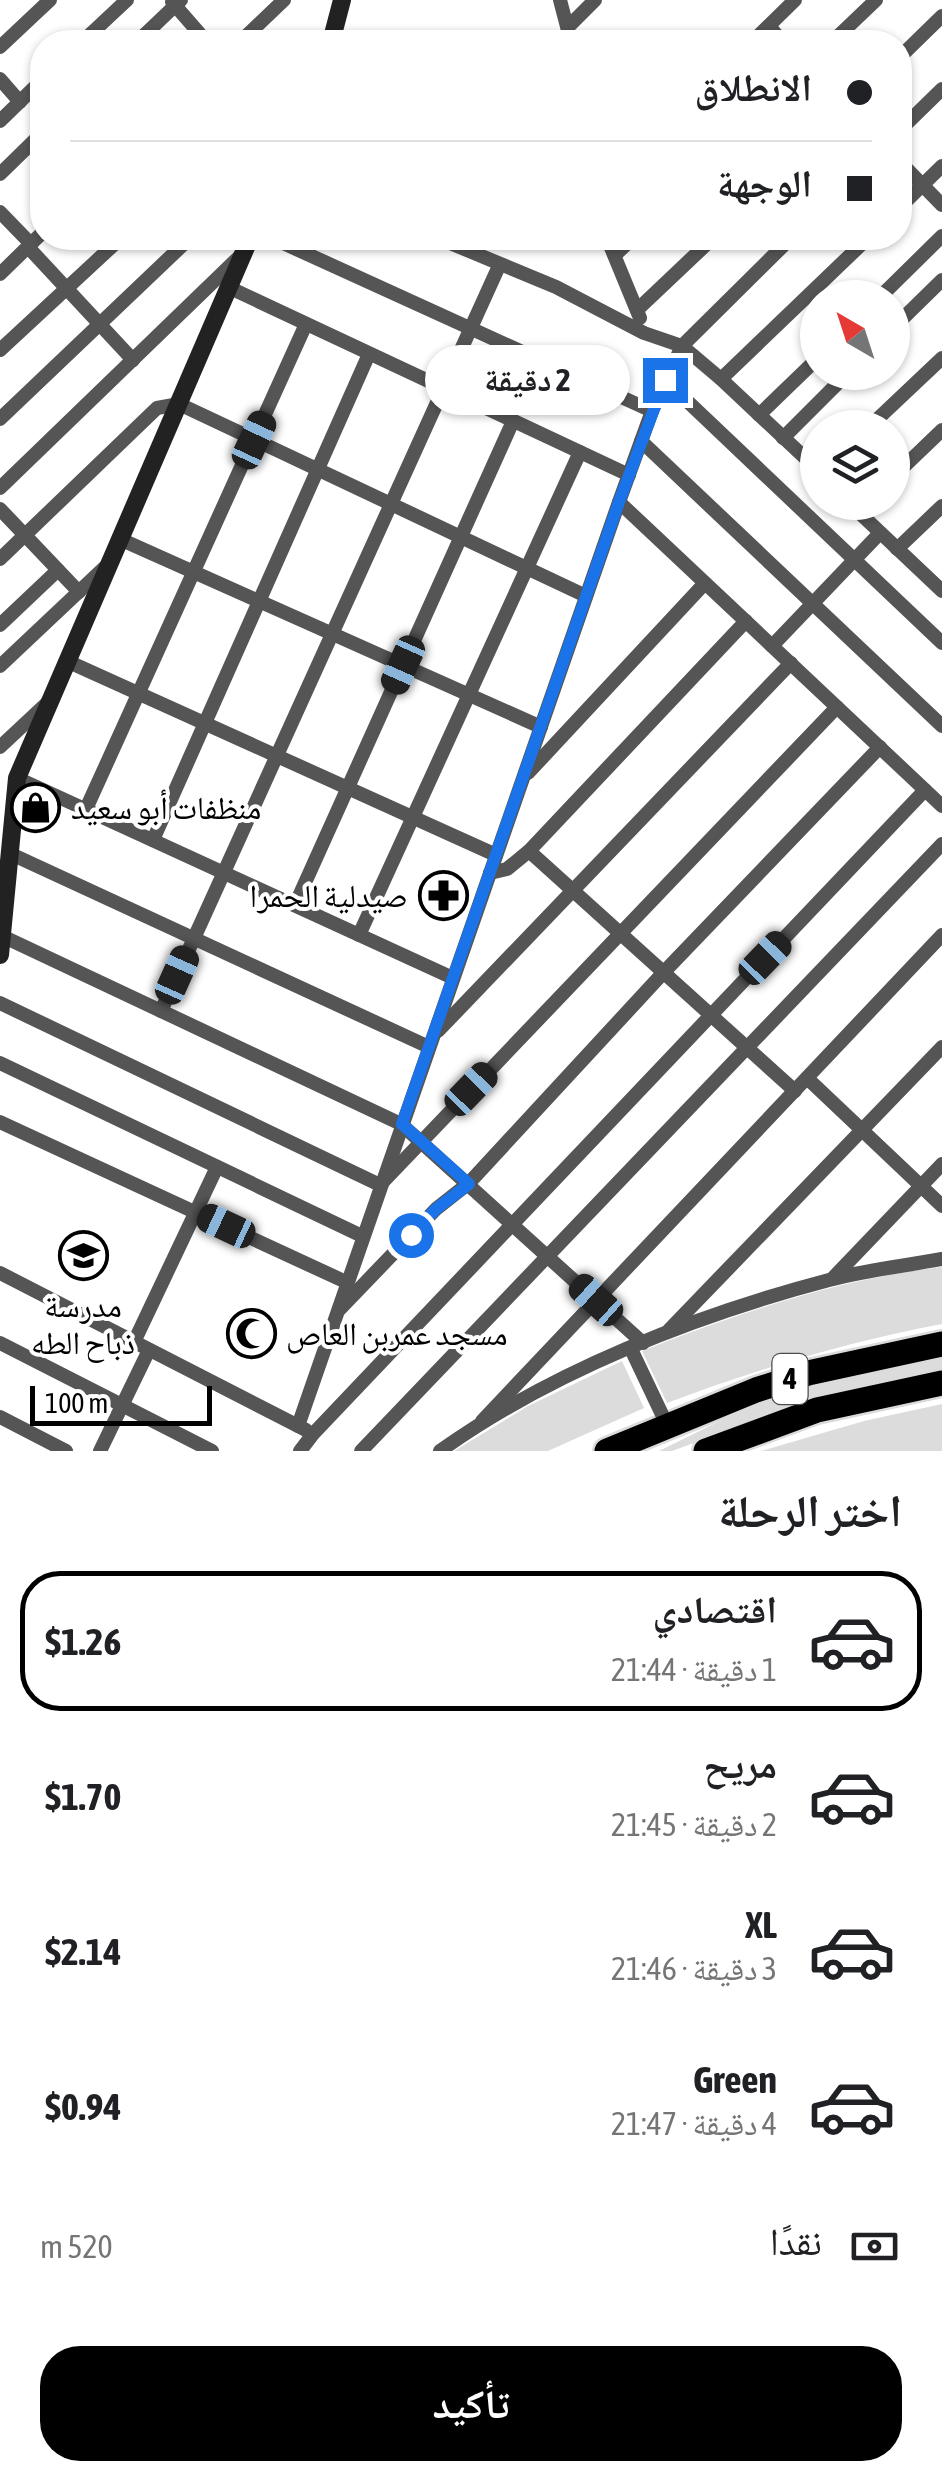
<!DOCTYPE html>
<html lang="ar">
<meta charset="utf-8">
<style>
:root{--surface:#fff;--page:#f6f6f6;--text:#202124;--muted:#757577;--line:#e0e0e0;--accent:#000}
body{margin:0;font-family:"Asap Condensed","Noto Naskh Arabic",sans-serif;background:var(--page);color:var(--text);direction:rtl;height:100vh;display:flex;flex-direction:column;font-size:38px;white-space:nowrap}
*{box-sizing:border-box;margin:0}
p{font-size:32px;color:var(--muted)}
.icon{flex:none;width:55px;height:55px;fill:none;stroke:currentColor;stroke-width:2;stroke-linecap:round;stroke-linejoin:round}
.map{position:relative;height:1451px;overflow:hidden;direction:ltr}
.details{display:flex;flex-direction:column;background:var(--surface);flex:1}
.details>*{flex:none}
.banner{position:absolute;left:30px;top:30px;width:882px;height:220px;border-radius:40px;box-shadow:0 2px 8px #0004;direction:rtl;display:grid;align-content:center;height:220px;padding:0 40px;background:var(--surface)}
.needle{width:65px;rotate:321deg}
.fabs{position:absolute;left:800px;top:280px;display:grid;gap:20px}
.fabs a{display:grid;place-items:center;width:110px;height:110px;border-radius:50%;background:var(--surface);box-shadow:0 2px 8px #0004;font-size:50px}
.scale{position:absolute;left:30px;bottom:25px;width:182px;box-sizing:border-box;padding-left:10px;border:5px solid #000;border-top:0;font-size:28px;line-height:35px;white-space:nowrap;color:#000;-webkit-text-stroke:8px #fff;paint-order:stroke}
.end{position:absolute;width:45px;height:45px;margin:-22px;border:12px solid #1a73e8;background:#fff;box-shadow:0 0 0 5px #fff}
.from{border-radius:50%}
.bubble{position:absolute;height:70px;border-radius:35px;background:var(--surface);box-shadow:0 2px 8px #0004;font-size:32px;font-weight:700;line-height:70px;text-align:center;direction:rtl}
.car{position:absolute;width:30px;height:60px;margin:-30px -15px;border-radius:12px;box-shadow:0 0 8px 2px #0007;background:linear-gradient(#222 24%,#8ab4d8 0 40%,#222 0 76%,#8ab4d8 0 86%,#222 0)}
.banner b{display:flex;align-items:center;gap:35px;height:95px;font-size:38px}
.banner b+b{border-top:2px solid var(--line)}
.banner i{width:25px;height:25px;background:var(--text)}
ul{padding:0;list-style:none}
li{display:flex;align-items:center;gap:30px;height:140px;margin:0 20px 15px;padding:0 20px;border:5px solid transparent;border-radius:40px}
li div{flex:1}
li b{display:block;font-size:38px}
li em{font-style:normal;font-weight:700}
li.on{border-color:var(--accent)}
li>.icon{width:90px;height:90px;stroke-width:1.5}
h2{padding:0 40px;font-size:45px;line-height:120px}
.pay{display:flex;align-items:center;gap:25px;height:110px;padding:0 40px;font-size:38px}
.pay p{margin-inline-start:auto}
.action{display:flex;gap:20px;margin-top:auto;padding:20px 40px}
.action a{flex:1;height:115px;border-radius:40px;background:var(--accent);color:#fff;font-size:40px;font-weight:700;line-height:115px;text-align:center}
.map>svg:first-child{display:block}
</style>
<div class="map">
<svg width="942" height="1451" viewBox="0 0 942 1451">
<rect width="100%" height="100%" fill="#fff"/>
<!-- green -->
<g fill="#dcdcdc">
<path d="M942 1267V1324C847 1342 758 1369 667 1403L642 1351C738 1313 839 1279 942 1267Z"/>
<path d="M942 1354V1371L814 1399 672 1451H659L760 1401 811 1384Z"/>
<path d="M622 1361 644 1408 548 1451H454L528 1406Z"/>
<path d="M942 1404V1451H761L864 1421Z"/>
</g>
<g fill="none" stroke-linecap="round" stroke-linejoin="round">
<defs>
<g id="highway">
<path d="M607 1451 756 1390 808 1373 942 1344"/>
<path d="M706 1451 817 1410 942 1383"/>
</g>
</defs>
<!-- highway casing -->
<use href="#highway" stroke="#dbdbdb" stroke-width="30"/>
<!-- street -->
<g stroke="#555" stroke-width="14">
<path d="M560 0 571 42"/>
<path d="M172 2 207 42"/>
<path d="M569 26 595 0"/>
<path d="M769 26 783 42"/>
<path d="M82 42 127 0"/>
<path d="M137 42 181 0"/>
<path d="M240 42 284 0"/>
<path d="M752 42 795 0"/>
<path d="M832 42 876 0"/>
<path d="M0 47 50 0"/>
<path d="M900 57 942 16"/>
<path d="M0 79 20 102"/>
<path d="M0 121 42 80"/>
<path d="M900 130 942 89"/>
<path d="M900 162 942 205"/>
<path d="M0 174 42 133"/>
<path d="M900 207 942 166"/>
<path d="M0 212 31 244"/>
<path d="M272 238 652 411"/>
<path d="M438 238 556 287 644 333 682 346 721 379 818 470"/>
<path d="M607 238 640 318"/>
<path d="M28 247 133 360"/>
<path d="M615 255 633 238"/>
<path d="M0 274 42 233"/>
<path d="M228 287 629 475"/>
<path d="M879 298 942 236"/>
<path d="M637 310 713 238"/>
<path d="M892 329 942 280"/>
<path d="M0 350 121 238"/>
<path d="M721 379 868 238"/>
<path d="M665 380 942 643"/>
<path d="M759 415 818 358"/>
<path d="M0 419 190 238"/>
<path d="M868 428 942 358"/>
<path d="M783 438 849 372"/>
<path d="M641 441 942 726"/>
<path d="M892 478 942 430"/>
<path d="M0 488 240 256"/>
<path d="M619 502 942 806"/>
<path d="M848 502 942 591"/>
<path d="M0 509 79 592"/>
<path d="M122 540 541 727"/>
<path d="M897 549 942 506"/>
<path d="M0 559 157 408 179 404 586 596"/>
<path d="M0 625 58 570"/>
<path d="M772 646 880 533"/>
<path d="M69 662 496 855"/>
<path d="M0 666 105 567"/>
<path d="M0 747 47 703"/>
<path d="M528 773 705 583"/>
<path d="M17 778 453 978"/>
<path d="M86 809 306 324"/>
<path d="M153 840 369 354"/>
<path d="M529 851 795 1091"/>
<path d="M11 854 429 1047"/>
<path d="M490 873 507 869 529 851 746 621"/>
<path d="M295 905 513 421"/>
<path d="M359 935 580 452"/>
<path d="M2 936 401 1124 643 1343"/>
<path d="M0 1003 380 1185 837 707"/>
<path d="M161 1011 499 266"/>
<path d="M438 1031 791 663"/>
<path d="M0 1063 362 1236"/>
<path d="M807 1078 942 1206"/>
<path d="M0 1122 346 1282"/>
<path d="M0 1273 306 1430"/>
<path d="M832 1279 942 1164"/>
<path d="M340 1309 436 1209 469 1183 664 972 880 747"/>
<path d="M668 1331 942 1047"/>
<path d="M134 1342 217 1167"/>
<path d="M0 1343 212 1451"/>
<path d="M631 1349 668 1427"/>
<path d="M0 1417 66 1451"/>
<path d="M482 1421 942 935"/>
<path d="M298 1426 619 502 652 411 682 346 791 238"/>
<path d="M100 1451 149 1350"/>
<path d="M300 1451 313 1434 925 790"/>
<path d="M361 1451 942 844"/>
<path d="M440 1451C552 1371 696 1315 829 1280 866 1270 905 1266 942 1259"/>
</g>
<!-- secondary -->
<g stroke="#222" stroke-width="18">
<path d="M331 42 342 0"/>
<path d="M0 955 17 778 250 238"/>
</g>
<!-- highway -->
<use href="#highway" stroke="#000" stroke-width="25"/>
</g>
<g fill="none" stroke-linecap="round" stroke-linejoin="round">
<!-- route -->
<path stroke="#1a73e8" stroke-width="12" d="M411 1235 436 1209 469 1184 402 1124 619 502 665 380"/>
</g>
<!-- icons -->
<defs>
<symbol id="shop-ring" viewBox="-11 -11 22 22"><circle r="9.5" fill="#fff" stroke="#000" stroke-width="1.5"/><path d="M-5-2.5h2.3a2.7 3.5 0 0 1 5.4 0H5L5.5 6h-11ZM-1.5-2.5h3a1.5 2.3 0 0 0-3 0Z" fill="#000"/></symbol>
<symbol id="pharmacy-ring" viewBox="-11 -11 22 22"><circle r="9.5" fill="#fff" stroke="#000" stroke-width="1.5"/><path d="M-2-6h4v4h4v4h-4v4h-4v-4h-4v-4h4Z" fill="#000"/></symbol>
<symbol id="school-ring" viewBox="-11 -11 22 22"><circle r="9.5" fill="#fff" stroke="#000" stroke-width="1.5"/><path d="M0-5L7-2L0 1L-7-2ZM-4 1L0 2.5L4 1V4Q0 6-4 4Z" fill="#000"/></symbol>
<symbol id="mosque-ring" viewBox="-11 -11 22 22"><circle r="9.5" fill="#fff" stroke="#000" stroke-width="1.5"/><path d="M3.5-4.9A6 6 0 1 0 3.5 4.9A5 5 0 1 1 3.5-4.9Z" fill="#000"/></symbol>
</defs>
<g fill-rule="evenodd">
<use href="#shop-ring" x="8" y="780" width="55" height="55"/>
<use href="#pharmacy-ring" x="416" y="868" width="55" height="55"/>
<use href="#school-ring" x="56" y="1228" width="55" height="55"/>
<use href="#mosque-ring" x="224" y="1306" width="55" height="55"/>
</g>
<g text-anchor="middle" stroke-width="8" stroke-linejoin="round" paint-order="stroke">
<!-- shield labels -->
<rect fill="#fff" stroke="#4c4c4c" stroke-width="2.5" x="772.5" y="1354" width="35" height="50" rx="8"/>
<g font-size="30" font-weight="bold" fill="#000">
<text x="790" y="1389">4</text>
</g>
<!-- poi labels -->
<g font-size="32" fill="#000" stroke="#fff" text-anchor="start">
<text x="71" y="819">منظفات أبو سعيد</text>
<text x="408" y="907" text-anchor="end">صيدلية الحمرا</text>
<text x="83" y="1317" text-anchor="middle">مدرسة<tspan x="83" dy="37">ذباح الطه</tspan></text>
<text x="286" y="1345">مسجد عمربن العاص</text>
</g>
</g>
</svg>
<div class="fabs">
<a><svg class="needle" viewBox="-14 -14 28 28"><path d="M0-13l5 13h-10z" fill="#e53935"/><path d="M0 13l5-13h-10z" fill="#757577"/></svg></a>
<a><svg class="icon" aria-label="layers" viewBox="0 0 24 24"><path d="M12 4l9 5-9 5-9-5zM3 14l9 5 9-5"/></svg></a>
</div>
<div class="scale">100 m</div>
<i class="end from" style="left:411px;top:1235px"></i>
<i class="end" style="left:665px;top:380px"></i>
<div class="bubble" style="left:425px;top:345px;width:205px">2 دقيقة</div>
<i class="car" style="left:254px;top:440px;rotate:25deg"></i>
<i class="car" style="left:403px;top:665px;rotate:204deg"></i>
<i class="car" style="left:765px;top:958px;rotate:44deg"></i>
<i class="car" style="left:177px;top:975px;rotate:24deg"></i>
<i class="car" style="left:471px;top:1089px;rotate:44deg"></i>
<i class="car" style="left:226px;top:1226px;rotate:295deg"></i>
<i class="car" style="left:596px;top:1300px;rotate:312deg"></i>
<div class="banner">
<b><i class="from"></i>الانطلاق</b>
<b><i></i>الوجهة</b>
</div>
</div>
<section class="details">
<h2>اختر الرحلة</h2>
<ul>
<li class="on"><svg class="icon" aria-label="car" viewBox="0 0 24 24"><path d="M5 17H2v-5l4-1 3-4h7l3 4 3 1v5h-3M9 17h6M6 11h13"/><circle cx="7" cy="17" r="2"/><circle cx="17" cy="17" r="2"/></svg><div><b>اقتصادي</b><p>1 دقيقة · 21:44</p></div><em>$1.26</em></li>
<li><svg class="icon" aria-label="car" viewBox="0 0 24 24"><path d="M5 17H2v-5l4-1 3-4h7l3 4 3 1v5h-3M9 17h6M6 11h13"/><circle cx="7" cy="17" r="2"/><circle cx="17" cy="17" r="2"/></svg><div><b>مريح</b><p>2 دقيقة · 21:45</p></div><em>$1.70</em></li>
<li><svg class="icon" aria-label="car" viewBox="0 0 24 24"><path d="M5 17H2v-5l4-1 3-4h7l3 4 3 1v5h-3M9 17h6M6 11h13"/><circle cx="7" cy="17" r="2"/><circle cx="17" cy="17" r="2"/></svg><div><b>XL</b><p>3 دقيقة · 21:46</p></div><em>$2.14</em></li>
<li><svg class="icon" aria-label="car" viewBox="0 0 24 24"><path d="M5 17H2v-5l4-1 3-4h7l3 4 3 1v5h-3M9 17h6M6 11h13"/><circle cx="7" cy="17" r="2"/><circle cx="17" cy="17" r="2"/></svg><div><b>Green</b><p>4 دقيقة · 21:47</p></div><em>$0.94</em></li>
</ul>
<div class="pay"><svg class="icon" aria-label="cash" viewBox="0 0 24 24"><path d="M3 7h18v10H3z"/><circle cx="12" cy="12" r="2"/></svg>نقدًا<p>520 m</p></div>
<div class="action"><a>تأكيد</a></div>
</section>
